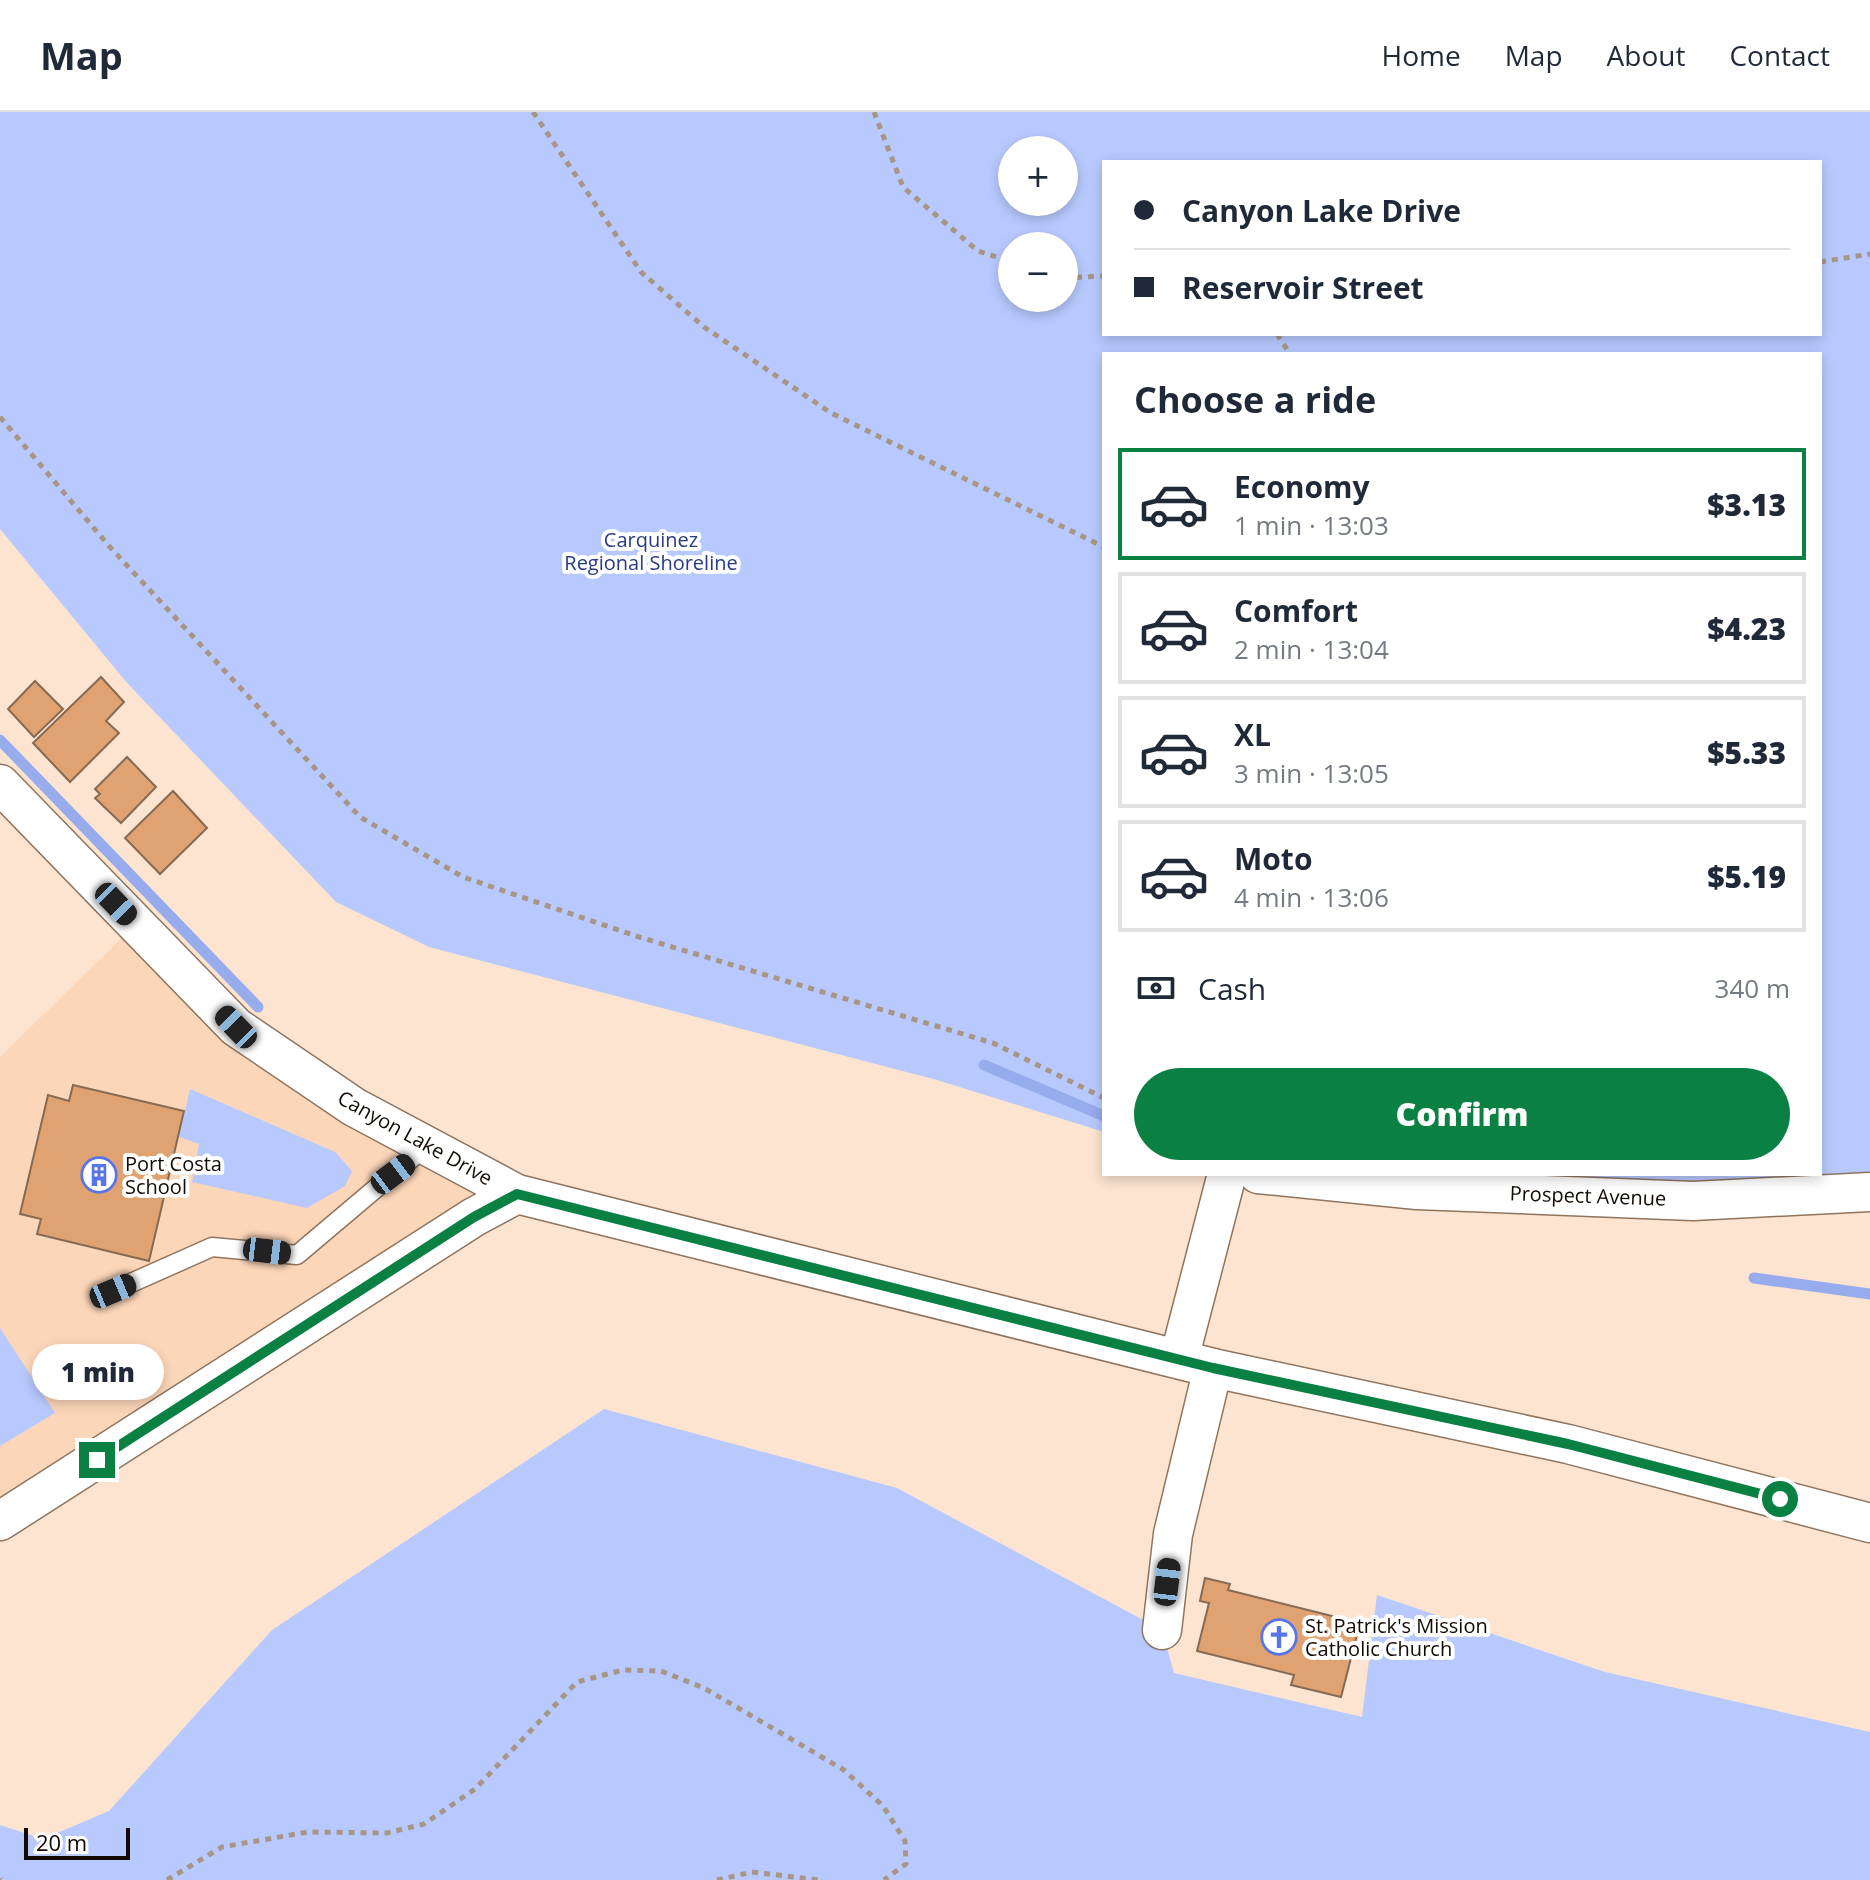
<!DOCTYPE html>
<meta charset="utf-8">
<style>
:root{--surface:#fff;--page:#f2f2f3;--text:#1f2937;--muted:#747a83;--line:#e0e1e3;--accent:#0b8043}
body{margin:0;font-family:"Open Sans",sans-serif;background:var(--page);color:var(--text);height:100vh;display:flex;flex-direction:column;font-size:30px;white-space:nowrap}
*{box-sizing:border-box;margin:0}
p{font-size:26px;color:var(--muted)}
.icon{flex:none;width:44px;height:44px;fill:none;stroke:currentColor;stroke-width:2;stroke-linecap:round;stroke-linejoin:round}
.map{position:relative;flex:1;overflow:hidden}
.details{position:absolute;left:1102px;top:240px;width:720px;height:824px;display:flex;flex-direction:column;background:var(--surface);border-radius:0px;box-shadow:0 4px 12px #0003}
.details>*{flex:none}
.hud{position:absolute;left:1102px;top:48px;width:720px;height:176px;border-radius:0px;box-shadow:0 4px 12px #0003;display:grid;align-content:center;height:176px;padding:0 32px;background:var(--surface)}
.controls{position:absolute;left:998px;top:24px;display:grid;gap:16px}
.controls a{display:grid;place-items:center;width:80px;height:80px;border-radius:50%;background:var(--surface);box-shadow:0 4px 12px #0003;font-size:40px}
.scale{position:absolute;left:24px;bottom:20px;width:106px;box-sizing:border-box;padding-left:8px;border:4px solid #140a04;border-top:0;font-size:22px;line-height:28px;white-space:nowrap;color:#140a04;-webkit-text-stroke:6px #fff;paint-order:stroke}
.end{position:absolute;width:36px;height:36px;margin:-18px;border:10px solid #0b8043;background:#fff;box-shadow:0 0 0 4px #fff}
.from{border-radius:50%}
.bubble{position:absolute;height:56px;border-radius:28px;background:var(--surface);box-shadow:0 4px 12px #0003;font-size:26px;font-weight:800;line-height:56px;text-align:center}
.car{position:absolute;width:24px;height:48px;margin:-24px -12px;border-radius:10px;box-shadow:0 0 6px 2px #0007;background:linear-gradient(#222 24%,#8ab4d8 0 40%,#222 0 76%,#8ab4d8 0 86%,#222 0)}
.hud b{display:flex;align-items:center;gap:28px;height:76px;font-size:30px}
.hud b+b{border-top:2px solid var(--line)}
.hud i{width:20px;height:20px;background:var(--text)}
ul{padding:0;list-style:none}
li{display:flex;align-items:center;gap:24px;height:112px;margin:0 16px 12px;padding:0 16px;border:4px solid var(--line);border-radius:0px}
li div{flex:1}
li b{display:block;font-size:30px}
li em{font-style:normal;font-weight:800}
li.on{border-color:var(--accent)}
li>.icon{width:72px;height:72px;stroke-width:1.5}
h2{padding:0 32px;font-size:36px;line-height:96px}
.pay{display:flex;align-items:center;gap:20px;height:88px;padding:0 32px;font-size:30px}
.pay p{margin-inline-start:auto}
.primary-button{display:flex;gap:16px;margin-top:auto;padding:16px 32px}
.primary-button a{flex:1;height:92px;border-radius:48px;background:var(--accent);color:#fff;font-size:32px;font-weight:800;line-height:92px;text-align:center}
header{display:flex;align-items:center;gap:48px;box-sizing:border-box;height:112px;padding:0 40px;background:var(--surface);border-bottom:2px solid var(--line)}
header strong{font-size:38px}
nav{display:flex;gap:44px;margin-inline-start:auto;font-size:28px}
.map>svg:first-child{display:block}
</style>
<header>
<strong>Map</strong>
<nav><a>Home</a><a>Map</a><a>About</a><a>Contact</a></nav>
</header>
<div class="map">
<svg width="1870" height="1768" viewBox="0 0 1870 1768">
<rect width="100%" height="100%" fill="#fde4d0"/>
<!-- built -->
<path fill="#fcd6b9" d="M136 812 236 915 517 1082 0 1409V945Z"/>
<!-- green -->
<g fill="#b7c9fe" fill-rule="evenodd">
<path d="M0 0H1870V1080L1258 1062H1820V242H1104V1020L937 968 429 835 336 790 128 572 0 417ZM1012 38H1064V90H1012ZM1104 50H1820V222H1104ZM1012 134H1064V186H1012Z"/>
<path d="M190 977 335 1040 352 1059 345 1074 307 1096 192 1070 199 1032 179 1025Z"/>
<path d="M0 1216 55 1301 0 1334Z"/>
<path d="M604 1297 897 1376 1162 1518 1174 1561 1362 1605 1377 1483 1605 1560 1870 1620V1768H0V1713L43 1727 109 1699 272 1518Z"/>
</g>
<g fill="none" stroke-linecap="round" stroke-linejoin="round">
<!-- stream -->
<g stroke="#97aced" stroke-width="11">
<path d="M0 628 258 895"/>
<path d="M984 953 1104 1004"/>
<path d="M1754 1166 1870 1182"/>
</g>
</g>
<!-- building -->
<g fill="#dfa270" stroke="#856a55" stroke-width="2">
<path d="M101 565 124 590 106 609 119 621 70 670 33 631Z"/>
<path d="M35 569 63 597 34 625 8 597Z"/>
<path d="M127 645 156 675 121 711 95 686 100 682 95 677Z"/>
<path d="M173 679 207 716 160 762 125 726Z"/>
<path d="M73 973 184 999 149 1149 37 1122 41 1107 20 1102 48 983 69 989Z"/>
<path d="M1205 1466 1230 1472 1228 1478 1360 1511 1341 1585 1291 1573 1294 1563 1197 1539 1209 1491 1200 1489Z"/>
</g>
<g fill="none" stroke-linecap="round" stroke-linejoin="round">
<defs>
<path id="lane" d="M113 1179 212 1135 297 1143 426 1034"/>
<g id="street">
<path d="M0 672 236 915 354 995 517 1082 1213 1256 1568 1332 1870 1411"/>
<path d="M1258 1062 1417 1078 1693 1089 1870 1080"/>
<path d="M1179 1247 1227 1062"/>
<path d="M0 1409 474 1105 517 1082"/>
<path d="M1162 1518 1173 1422 1213 1256"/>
</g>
</defs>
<!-- lane casing -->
<use href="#lane" stroke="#8f745e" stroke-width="21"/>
<!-- street casing -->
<use href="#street" stroke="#8f745e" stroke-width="41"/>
<!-- path -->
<g stroke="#a99586" stroke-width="5" stroke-dasharray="6 6" stroke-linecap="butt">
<path d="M533 0 641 160 704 215 831 301 1104 435"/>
<path d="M874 0 903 75 978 139 1012 150"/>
<path d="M1820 150 1870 142"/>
<path d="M1064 166 1104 164"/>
<path d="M1277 222 1290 242"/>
<path d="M0 305 109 434 360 705 463 765 639 825 993 931 1104 986"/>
<path d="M0 1767 1 1768"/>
<path d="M167 1768 222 1735 308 1720 387 1721 424 1712 475 1677 577 1570 623 1558 661 1559 704 1576 844 1658 883 1694 905 1729 906 1752 884 1768"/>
<path d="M717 1768 752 1760 819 1768"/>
</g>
<!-- lane -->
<use href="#lane" stroke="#fff" stroke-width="18"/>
<!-- street -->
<use href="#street" stroke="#fff" stroke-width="38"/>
</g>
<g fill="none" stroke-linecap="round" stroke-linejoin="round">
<!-- route -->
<path stroke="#0b8043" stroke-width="10" d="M97 1348 474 1105 517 1082 1213 1256 1568 1332 1780 1387"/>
</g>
<!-- icons -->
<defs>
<symbol id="building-ring" viewBox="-11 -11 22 22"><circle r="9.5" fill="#fff" stroke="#5874e9" stroke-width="1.5"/><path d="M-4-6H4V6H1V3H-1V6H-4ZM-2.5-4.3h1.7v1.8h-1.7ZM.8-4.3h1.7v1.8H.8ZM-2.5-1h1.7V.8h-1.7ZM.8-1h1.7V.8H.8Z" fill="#5874e9"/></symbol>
<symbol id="church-ring" viewBox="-11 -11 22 22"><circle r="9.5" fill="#fff" stroke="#5874e9" stroke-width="1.5"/><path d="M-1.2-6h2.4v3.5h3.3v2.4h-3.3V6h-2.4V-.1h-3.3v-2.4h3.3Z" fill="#5874e9"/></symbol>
</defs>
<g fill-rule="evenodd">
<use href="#building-ring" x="79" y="1043" width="40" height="40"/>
<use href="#church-ring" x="1259" y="1505" width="40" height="40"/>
</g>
<g text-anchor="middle" stroke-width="8" stroke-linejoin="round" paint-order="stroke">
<!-- park labels -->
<g font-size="20" fill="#2a3b86" stroke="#fff">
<text x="651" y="435">Carquinez<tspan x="651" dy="23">Regional Shoreline</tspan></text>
</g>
<!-- street labels -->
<g font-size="20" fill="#140a04" stroke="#fff">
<text transform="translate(415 1026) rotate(29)" y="7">Canyon Lake Drive</text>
<text transform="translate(1588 1084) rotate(2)" y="7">Prospect Avenue</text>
</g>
<!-- poi labels -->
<g font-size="20" fill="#140a04" stroke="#fff" text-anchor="start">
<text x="125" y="1059">Port Costa<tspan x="125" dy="23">School</tspan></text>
<text x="1305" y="1521">St. Patrick's Mission<tspan x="1305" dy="23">Catholic Church</tspan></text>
</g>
</g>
</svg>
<div class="controls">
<a>+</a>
<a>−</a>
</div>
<div class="scale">20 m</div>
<i class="end from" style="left:1780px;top:1387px"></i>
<i class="end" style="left:97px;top:1348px"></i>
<div class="bubble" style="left:32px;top:1232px;width:132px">1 min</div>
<i class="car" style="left:116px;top:792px;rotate:136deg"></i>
<i class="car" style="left:236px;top:915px;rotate:316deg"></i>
<i class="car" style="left:393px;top:1062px;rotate:53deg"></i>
<i class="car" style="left:267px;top:1139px;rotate:97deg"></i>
<i class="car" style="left:113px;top:1179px;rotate:67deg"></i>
<i class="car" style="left:1167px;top:1470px;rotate:7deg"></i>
<div class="hud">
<b><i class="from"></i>Canyon Lake Drive</b>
<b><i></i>Reservoir Street</b>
</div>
<section class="details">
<h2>Choose a ride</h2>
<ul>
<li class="on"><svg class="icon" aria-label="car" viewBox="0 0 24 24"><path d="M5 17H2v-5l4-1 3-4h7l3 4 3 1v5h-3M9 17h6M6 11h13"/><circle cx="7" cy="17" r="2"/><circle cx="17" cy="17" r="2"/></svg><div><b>Economy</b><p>1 min · 13:03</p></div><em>$3.13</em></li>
<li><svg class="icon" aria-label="car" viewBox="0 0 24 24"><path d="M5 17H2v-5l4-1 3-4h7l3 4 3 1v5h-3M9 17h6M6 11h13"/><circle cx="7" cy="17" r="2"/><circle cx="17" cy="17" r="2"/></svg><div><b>Comfort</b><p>2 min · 13:04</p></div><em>$4.23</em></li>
<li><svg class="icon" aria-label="car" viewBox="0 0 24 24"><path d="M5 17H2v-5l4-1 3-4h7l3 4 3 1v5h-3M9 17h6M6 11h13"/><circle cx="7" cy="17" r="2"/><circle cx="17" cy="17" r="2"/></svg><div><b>XL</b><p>3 min · 13:05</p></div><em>$5.33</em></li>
<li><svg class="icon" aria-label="car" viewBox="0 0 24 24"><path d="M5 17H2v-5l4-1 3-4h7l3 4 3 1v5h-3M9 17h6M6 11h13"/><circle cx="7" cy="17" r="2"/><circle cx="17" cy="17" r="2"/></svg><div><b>Moto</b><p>4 min · 13:06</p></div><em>$5.19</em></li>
</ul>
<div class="pay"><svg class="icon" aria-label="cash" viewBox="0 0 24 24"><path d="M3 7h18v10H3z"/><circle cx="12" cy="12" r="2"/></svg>Cash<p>340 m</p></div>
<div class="primary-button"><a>Confirm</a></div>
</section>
</div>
